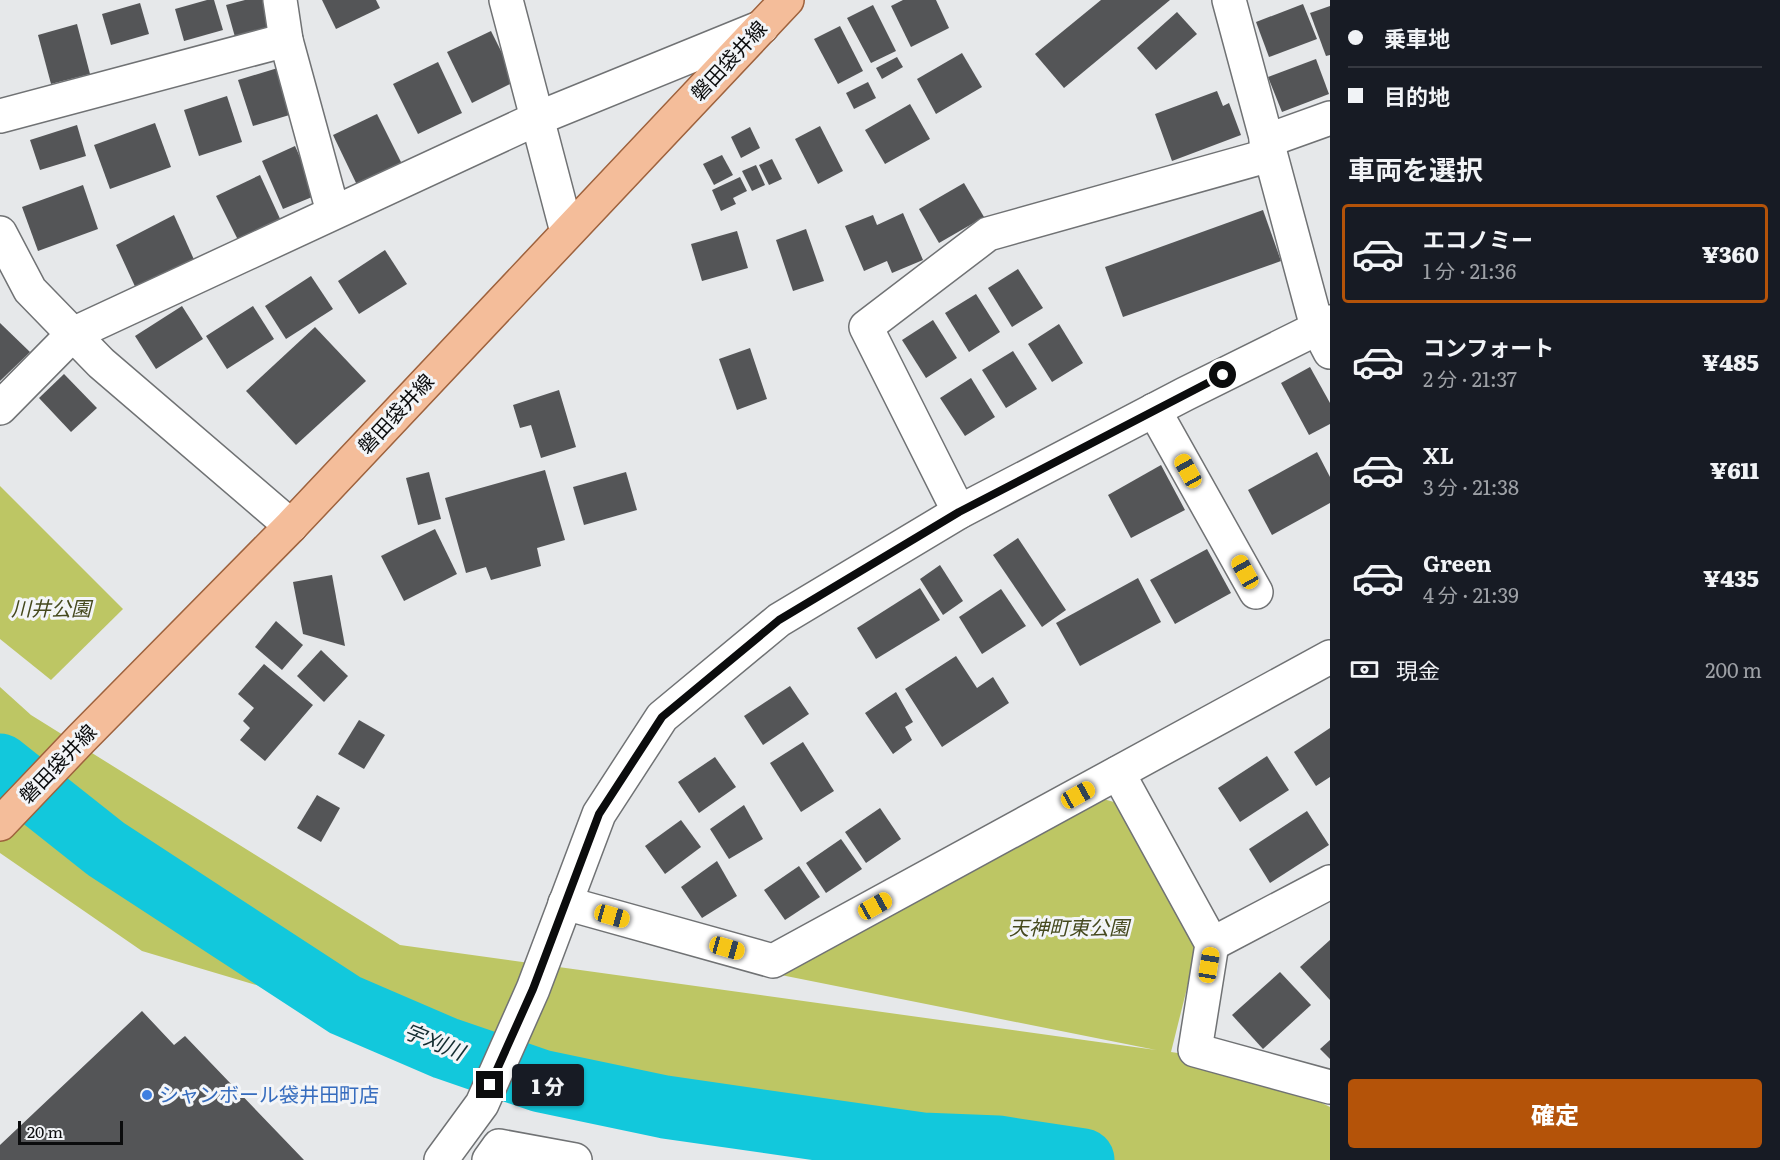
<!DOCTYPE html>
<html lang="ja">
<meta charset="utf-8">
<style>
:root{--surface:#171b24;--page:#20242c;--text:#f1f3f6;--muted:#9ea1a6;--line:#363941;--accent:#b45309}
body{margin:0;font-family:Literata,"Noto Sans JP",serif;background:var(--page);color:var(--text);height:100vh;display:flex;flex-direction:column;font-size:22px;white-space:nowrap}
*{box-sizing:border-box;margin:0}
p{font-size:20px;color:var(--muted)}
.icon{flex:none;width:33px;height:33px;fill:none;stroke:currentColor;stroke-width:2;stroke-linecap:round;stroke-linejoin:round}
.map{position:relative;flex:1;overflow:hidden}
.panel{display:flex;flex-direction:column;background:var(--surface);width:450px}
.panel>*{flex:none}
.hud{display:grid;align-content:center;height:132px;padding:0 18px;background:var(--surface)}
.scale{position:absolute;left:18px;bottom:15px;width:105px;box-sizing:border-box;padding-left:6px;border:3px solid #0b0c0d;border-top:0;font-size:16px;line-height:21px;white-space:nowrap;color:#0b0c0d;-webkit-text-stroke:4px #f3f5f8;paint-order:stroke}
.end{position:absolute;width:27px;height:27px;margin:-14px;border:8px solid #0b0c0d;background:#fff;box-shadow:0 0 0 3px #fff}
.from{border-radius:50%}
.bubble{position:absolute;height:42px;border-radius:6px;background:var(--surface);box-shadow:0 2px 4px #0004;font-size:20px;font-weight:800;line-height:42px;text-align:center}
.car{position:absolute;width:18px;height:36px;margin:-18px -9px;border-radius:8px;box-shadow:0 0 4px 2px #0007;background:linear-gradient(#f5c518 24%,#345 0 40%,#f5c518 0 76%,#345 0 86%,#f5c518 0)}
.hud b{display:flex;align-items:center;gap:21px;height:57px;font-size:22px}
.hud b+b{border-top:2px solid var(--line)}
.hud i{width:15px;height:15px;background:var(--text)}
ul{padding:0;list-style:none}
li{display:flex;align-items:center;gap:18px;height:99px;margin:0 12px 9px;padding:0 6px;border:3px solid transparent;border-radius:6px}
li div{flex:1}
li b{display:block;font-size:22px}
li em{font-style:normal;font-weight:800}
li.active{border-color:var(--accent)}
li>.icon{width:54px;height:54px;stroke-width:1.5}
h2{padding:0 18px;font-size:27px;line-height:72px}
.pay{display:flex;align-items:center;gap:15px;height:66px;padding:0 18px;font-size:22px}
.pay p{margin-inline-start:auto}
.action{display:flex;gap:12px;margin-top:auto;padding:12px 18px}
.action a{flex:1;height:69px;border-radius:6px;background:var(--accent);color:#fff;font-size:24px;font-weight:800;line-height:69px;text-align:center}
main{display:flex;flex:1;min-height:0}
.map>svg:first-child{display:block}
</style>
<main>
<div class="map">
<svg width="1330" height="1160" viewBox="0 0 1330 1160">
<rect width="100%" height="100%" fill="#e6e8ea"/>
<!-- green -->
<g fill="#bdc664">
<path d="M0 486 123 609 51 680 0 639Z"/>
<path d="M0 687 31 715 400 945 1156 1050 776 974 1096 797 1114 802 1197 948 1171 1052 1239 1062 1330 1107V1160H844L142 951 0 853Z"/>
</g>
<g fill="none" stroke-linecap="round" stroke-linejoin="round">
<!-- river -->
<path stroke="#12c8dc" stroke-width="63" d="M0 765 106 849 345 1005 445 1048 541 1081 665 1107 922 1144 998 1147 1083 1160"/>
</g>
<!-- building -->
<g fill="#545557">
<path d="M207 0H214L223 30 184 41 175 9Z"/>
<path d="M245 0H266L273 26 235 37 226 5Z"/>
<path d="M322 0H376L380 8 336 29Z"/>
<path d="M903 0H936L949 28 911 47 891 6Z"/>
<path d="M1101 0H1170L1064 88 1035 54Z"/>
<path d="M140 3 149 34 111 45 102 14Z"/>
<path d="M1303 4 1317 39 1269 57 1256 22Z"/>
<path d="M873 5 896 51 871 63 847 18Z"/>
<path d="M1330 6V55L1326 56 1310 13Z"/>
<path d="M1177 12 1197 34 1156 70 1137 48Z"/>
<path d="M77 24 90 74 51 84 38 35Z"/>
<path d="M840 26 863 71 838 84 814 39Z"/>
<path d="M491 31 516 81 472 103 447 52Z"/>
<path d="M962 53 982 87 936 114 917 79Z"/>
<path d="M897 57 903 67 882 79 876 68Z"/>
<path d="M1316 59 1329 94 1282 112 1268 77Z"/>
<path d="M438 62 462 113 418 134 393 84Z"/>
<path d="M281 67 296 113 253 126 238 80Z"/>
<path d="M868 82 876 98 854 109 846 93Z"/>
<path d="M1217 91 1223 106 1229 103 1241 135 1172 161 1155 114Z"/>
<path d="M227 96 242 142 199 156 184 110Z"/>
<path d="M910 104 930 139 885 164 865 130Z"/>
<path d="M377 114 402 164 357 185 333 135Z"/>
<path d="M155 123 171 167 110 189 94 145Z"/>
<path d="M77 125 86 156 40 170 30 140Z"/>
<path d="M820 126 843 171 818 184 795 139Z"/>
<path d="M750 127 760 148 741 158 731 137Z"/>
<path d="M295 146 317 195 283 209 262 161Z"/>
<path d="M722 155 733 175 714 185 703 164Z"/>
<path d="M772 159 782 179 769 185 759 165Z"/>
<path d="M756 165 765 185 752 191 742 171Z"/>
<path d="M260 175 282 223 239 242 216 196Z"/>
<path d="M740 177 747 191 733 198 736 204 721 211 712 190Z"/>
<path d="M964 183 984 217 939 243 919 209Z"/>
<path d="M83 185 98 229 38 251 22 207Z"/>
<path d="M1263 210 1281 261 1123 317 1105 267Z"/>
<path d="M903 213 923 260 892 273 887 261 864 271 845 226 873 215 877 225Z"/>
<path d="M174 215 196 264 138 293 116 245Z"/>
<path d="M806 229 824 281 793 291 776 240Z"/>
<path d="M737 231 748 268 702 281 691 244Z"/>
<path d="M385 250 407 284 359 314 338 281Z"/>
<path d="M1018 269 1043 308 1012 327 988 288Z"/>
<path d="M311 276 333 309 286 339 265 306Z"/>
<path d="M976 294 1000 332 969 352 945 313Z"/>
<path d="M182 306 203 339 156 369 135 336Z"/>
<path d="M253 306 274 339 227 369 206 336Z"/>
<path d="M933 320 957 358 926 378 902 340Z"/>
<path d="M0 323 30 352 0 381Z"/>
<path d="M1059 324 1083 363 1052 382 1028 344Z"/>
<path d="M315 327 366 381 296 445 246 391Z"/>
<path d="M750 348 767 399 737 410 719 359Z"/>
<path d="M1013 351 1037 389 1006 408 982 370Z"/>
<path d="M1310 367 1330 403V424L1309 435 1281 383Z"/>
<path d="M64 374 97 408 71 432 39 398Z"/>
<path d="M971 378 995 417 965 436 940 398Z"/>
<path d="M559 390 576 447 541 458 531 425 520 428 513 405Z"/>
<path d="M1317 452 1330 477V503L1272 535 1248 490Z"/>
<path d="M1161 465 1185 510 1131 538 1108 495Z"/>
<path d="M545 470 565 540 537 548 541 566 491 580 486 567 466 573 445 498Z"/>
<path d="M429 472 441 519 418 525 406 478Z"/>
<path d="M626 472 637 510 584 525 573 487Z"/>
<path d="M435 529 457 574 404 601 381 556Z"/>
<path d="M1018 538 1066 610 1042 627 993 555Z"/>
<path d="M1207 549 1231 593 1175 624 1150 580Z"/>
<path d="M940 565 963 601 943 615 920 579Z"/>
<path d="M332 575 345 646 303 634 293 582Z"/>
<path d="M1138 578 1161 622 1080 666 1056 623Z"/>
<path d="M920 588 940 620 876 659 857 628Z"/>
<path d="M1001 589 1026 626 982 654 959 617Z"/>
<path d="M276 621 303 645 282 670 255 647Z"/>
<path d="M321 650 348 676 324 702 297 676Z"/>
<path d="M956 656 977 688 993 677 1009 703 942 747 905 689Z"/>
<path d="M264 664 313 705 265 761 240 740 250 728 243 721 254 708 238 694Z"/>
<path d="M790 686 809 714 763 745 744 716Z"/>
<path d="M896 692 913 722 905 727 912 740 893 754 865 713Z"/>
<path d="M359 720 385 735 364 769 338 754Z"/>
<path d="M1330 728V777L1316 786 1294 752Z"/>
<path d="M803 742 834 791 801 812 770 763Z"/>
<path d="M1267 756 1289 790 1240 822 1218 788Z"/>
<path d="M715 757 736 787 699 813 678 782Z"/>
<path d="M317 795 340 808 321 842 297 828Z"/>
<path d="M744 805 763 839 729 859 710 829Z"/>
<path d="M880 808 901 839 866 863 845 832Z"/>
<path d="M1307 811 1329 845 1270 883 1249 849Z"/>
<path d="M681 820 701 847 665 874 645 846Z"/>
<path d="M841 839 862 869 826 893 806 863Z"/>
<path d="M717 861 737 896 702 918 681 887Z"/>
<path d="M799 866 820 897 785 920 764 890Z"/>
<path d="M1330 940V1000L1300 967Z"/>
<path d="M1280 972 1311 1005 1263 1049 1232 1015Z"/>
<path d="M142 1011 174 1045 185 1036 304 1160H0V1145Z"/>
<path d="M1330 1040V1059L1320 1049Z"/>
</g>
<g fill="none" stroke-linecap="round" stroke-linejoin="round">
<defs>
<g id="minor">
<path d="M280 0 286 40 333 212"/>
<path d="M506 0 567 232"/>
<path d="M1229 0 1317 327 1330 352"/>
<path d="M0 116 286 40"/>
<path d="M1266 141 1330 118"/>
<path d="M0 233 30 290 101 363 291 526"/>
<path d="M0 408 73 334 536 119 762 27"/>
<path d="M1154 410 1256 592"/>
<path d="M959 512 866 327 988 234 1270 155"/>
<path d="M1118 773 1212 944 1195 1050 1330 1087"/>
<path d="M565 903 773 961 1330 657"/>
<path d="M1212 944 1330 882"/>
<path d="M441 1160 482 1104 533 989 599 814 662 717 779 620 959 512 1185 394 1330 322"/>
<path d="M489 1160 499 1146 575 1160"/>
</g>
<path id="major" d="M0 824 81 739 291 526 787 0"/>
</defs>
<!-- minor casing -->
<use href="#minor" stroke="#707274" stroke-width="36"/>
<!-- major casing -->
<use href="#major" stroke="#9e623d" stroke-width="36"/>
<!-- minor -->
<use href="#minor" stroke="#fff" stroke-width="33"/>
<!-- major -->
<use href="#major" stroke="#f4bd9a" stroke-width="33"/>
</g>
<g fill="none" stroke-linecap="round" stroke-linejoin="round">
<!-- route -->
<path stroke="#0b0c0d" stroke-width="8" d="M490 1085 533 989 599 814 662 717 779 620 959 512 1223 375"/>
</g>
<!-- markers -->
<circle fill="#3f7fe0" stroke="#f3f5f8" stroke-width="2" cx="147" cy="1095" r="6"/>
<g text-anchor="middle" stroke-width="6" stroke-linejoin="round" paint-order="stroke">
<!-- street labels -->
<g font-size="20" fill="#0b0c0d" stroke="#f3f5f8">
<text transform="translate(729 61) rotate(-47)" y="7">磐田袋井線</text>
<text transform="translate(396 414) rotate(-47)" y="7">磐田袋井線</text>
<text transform="translate(58 764) rotate(-46)" y="7">磐田袋井線</text>
</g>
<!-- park labels -->
<g font-size="20" font-style="italic" fill="#45491e" stroke="#f3f5f8">
<text x="51" y="616">川井公園</text>
<text x="1069" y="935">天神町東公園</text>
</g>
<!-- shop labels -->
<g font-size="20" fill="#366cbe" stroke="#f3f5f8" text-anchor="start">
<text x="159" y="1102">シャンボール袋井田町店</text>
</g>
<!-- water labels -->
<g font-size="21" font-style="italic" fill="#142d31" stroke="#f3f5f8">
<text transform="translate(434 1042) rotate(22)" y="7">宇刈川</text>
</g>
</g>
</svg>
<div class="scale">20 m</div>
<i class="end from" style="left:1223px;top:375px"></i>
<i class="end" style="left:490px;top:1085px"></i>
<div class="bubble" style="left:512px;top:1064px;width:72px">1 分</div>
<i class="car" style="left:1188px;top:471px;rotate:331deg"></i>
<i class="car" style="left:1245px;top:572px;rotate:331deg"></i>
<i class="car" style="left:1078px;top:795px;rotate:61deg"></i>
<i class="car" style="left:875px;top:906px;rotate:61deg"></i>
<i class="car" style="left:612px;top:916px;rotate:106deg"></i>
<i class="car" style="left:727px;top:948px;rotate:106deg"></i>
<i class="car" style="left:1209px;top:965px;rotate:9deg"></i>
</div>
<section class="panel">
<div class="hud">
<b><i class="from"></i>乗車地</b>
<b><i></i>目的地</b>
</div>
<h2>車両を選択</h2>
<ul>
<li class="active"><svg class="icon" aria-label="car" viewBox="0 0 24 24"><path d="M5 17H2v-5l4-1 3-4h7l3 4 3 1v5h-3M9 17h6M6 11h13"/><circle cx="7" cy="17" r="2"/><circle cx="17" cy="17" r="2"/></svg><div><b>エコノミー</b><p>1 分 · 21:36</p></div><em>¥360</em></li>
<li><svg class="icon" aria-label="car" viewBox="0 0 24 24"><path d="M5 17H2v-5l4-1 3-4h7l3 4 3 1v5h-3M9 17h6M6 11h13"/><circle cx="7" cy="17" r="2"/><circle cx="17" cy="17" r="2"/></svg><div><b>コンフォート</b><p>2 分 · 21:37</p></div><em>¥485</em></li>
<li><svg class="icon" aria-label="car" viewBox="0 0 24 24"><path d="M5 17H2v-5l4-1 3-4h7l3 4 3 1v5h-3M9 17h6M6 11h13"/><circle cx="7" cy="17" r="2"/><circle cx="17" cy="17" r="2"/></svg><div><b>XL</b><p>3 分 · 21:38</p></div><em>¥611</em></li>
<li><svg class="icon" aria-label="car" viewBox="0 0 24 24"><path d="M5 17H2v-5l4-1 3-4h7l3 4 3 1v5h-3M9 17h6M6 11h13"/><circle cx="7" cy="17" r="2"/><circle cx="17" cy="17" r="2"/></svg><div><b>Green</b><p>4 分 · 21:39</p></div><em>¥435</em></li>
</ul>
<div class="pay"><svg class="icon" aria-label="cash" viewBox="0 0 24 24"><path d="M3 7h18v10H3z"/><circle cx="12" cy="12" r="2"/></svg>現金<p>200 m</p></div>
<div class="action"><a>確定</a></div>
</section>
</main>
